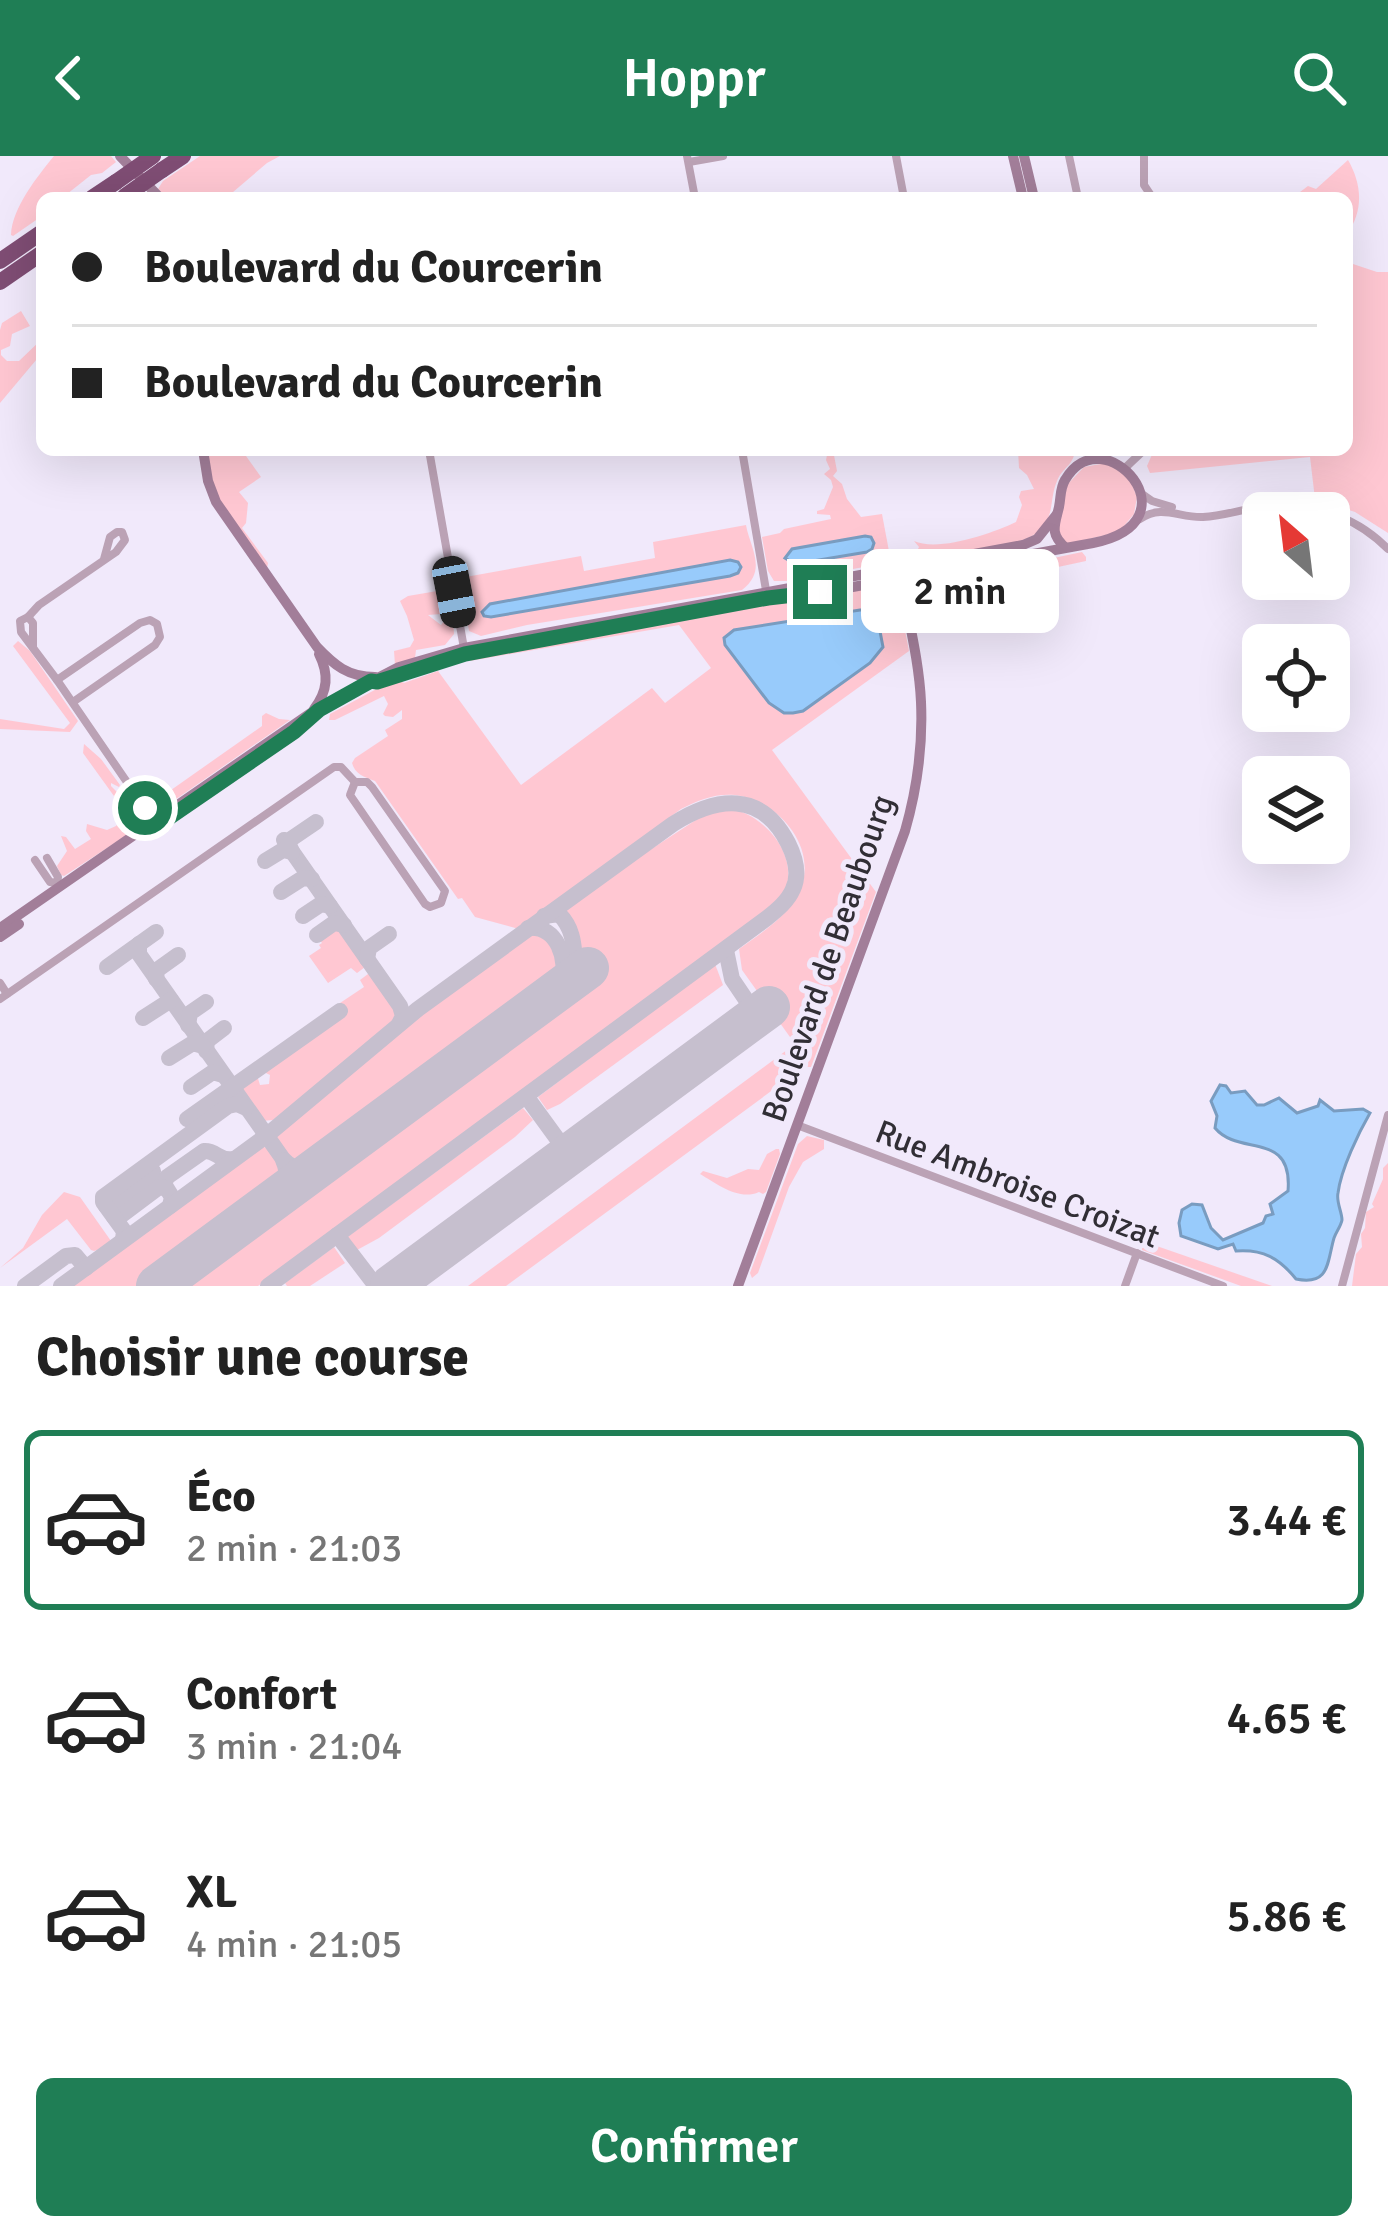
<!DOCTYPE html>
<html lang="fr">
<meta charset="utf-8">
<style>
:root{--surface:#fff;--page:#f2f2f2;--text:#222;--muted:#767676;--line:#e0e0e0;--accent:#1f7e55}
body{margin:0;font-family:Signika,sans-serif;background:var(--page);color:var(--text);height:100vh;display:flex;flex-direction:column;font-size:45px;white-space:nowrap}
*{box-sizing:border-box;margin:0}
p{font-size:39px;color:var(--muted)}
.icon{flex:none;width:66px;height:66px;fill:none;stroke:currentColor;stroke-width:2;stroke-linecap:round;stroke-linejoin:round}
.map{position:relative;height:1130px;overflow:hidden}
.side{display:flex;flex-direction:column;background:var(--surface);flex:1}
.side>*{flex:none}
.banner{position:absolute;left:36px;top:36px;width:1317px;height:264px;border-radius:18px;box-shadow:0 12px 48px #0002;display:grid;align-content:center;height:264px;padding:0 36px;background:var(--surface)}
.needle{width:78px;rotate:332deg}
.buttons{position:absolute;left:1242px;top:336px;display:grid;gap:24px}
.buttons a{display:grid;place-items:center;width:108px;height:108px;border-radius:18px;background:var(--surface);box-shadow:0 12px 48px #0002;font-size:60px}
.end{position:absolute;width:54px;height:54px;margin:-27px;border:15px solid #1f7e55;background:#fff;box-shadow:0 0 0 6px #fff}
.from{border-radius:50%}
.bubble{position:absolute;height:84px;border-radius:18px;background:var(--surface);box-shadow:0 12px 48px #0002;font-size:39px;font-weight:600;line-height:84px;text-align:center}
.car{position:absolute;width:36px;height:72px;margin:-36px -18px;border-radius:15px;box-shadow:0 0 9px 3px #0007;background:linear-gradient(#222 24%,#8ab4d8 0 40%,#222 0 76%,#8ab4d8 0 86%,#222 0)}
.banner b{display:flex;align-items:center;gap:42px;height:114px;font-size:45px}
.banner b+b{border-top:3px solid var(--line)}
.banner i{width:30px;height:30px;background:var(--text)}
ul{padding:0;list-style:none}
li{display:flex;align-items:center;gap:36px;height:180px;margin:0 24px 18px;padding:0 12px;border:6px solid transparent;border-radius:18px}
li div{flex:1}
li b{display:block;font-size:45px}
li em{font-style:normal;font-weight:600}
li.on{border-color:var(--accent)}
li>.icon{width:108px;height:108px;stroke-width:1.5}
h2{padding:0 36px;font-size:54px;line-height:144px}
.button{display:flex;gap:24px;margin-top:auto;padding:24px 36px}
.button a{flex:1;height:138px;border-radius:18px;background:var(--accent);color:#fff;font-size:48px;font-weight:600;line-height:138px;text-align:center}
header{display:flex;justify-content:space-between;align-items:center;height:156px;padding:0 36px;background:var(--accent);color:#fff;font-size:54px;font-weight:600}
.map>svg:first-child{display:block}
</style>
<header><svg class="icon" aria-label="back" viewBox="0 0 24 24"><path d="M15 5l-7 7 7 7"/></svg>Hoppr<svg class="icon" aria-label="search" viewBox="0 0 24 24"><circle cx="10" cy="10" r="6"/><path d="M15 15l6 6"/></svg></header>
<div class="map">
<svg width="1388" height="1130" viewBox="0 0 1388 1130">
<rect width="100%" height="100%" fill="#f1e9fb"/>
<!-- green -->
<g fill="#ffc7d2">
<path d="M54 0H111L116 6 102 17 91 19 62 42H42V60L13 80 11 79C12 52 37 21 54 0Z"/>
<path d="M200 0H280L267 7 226 42H167L158 33 163 25Z"/>
<path d="M1348 4C1362 28 1364 55 1347 78V42H1300V36L1308 30 1316 33Z"/>
<path d="M1347 106 1377 116H1388V377L1355 356 1315 343 1310 301 1150 317 1147 310 1154 294H1347Z"/>
<path d="M21 155 30 170 12 178 10 190 1 194V199L7 205H19L42 183V197L0 247V174L2 167Z"/>
<path d="M207 294H248L246 300 261 321 239 336 248 347 246 367 242 372 268 407 267 412 221 347 212 326Z"/>
<path d="M828 294H833L837 315 833 320 842 328 847 343 861 361 882 358 891 406 788 425H774L768 415 762 381 780 377 784 373 831 363 830 359 817 358V355L824 353 833 331 831 324 824 318 830 313 826 304Z"/>
<path d="M1018 294H1075C1074 309 1062 312 1057 325 1050 341 1054 357 1043 371 1028 392 960 396 934 401L930 395 921 397 917 395 919 391 914 385C938 396 991 378 1016 366L1022 349 1019 341 1021 335 1034 333 1027 319 1019 312Z"/>
<path d="M1106 307 1129 321 1137 341 1134 358 1119 376 1067 388 1057 381 1067 329 1084 311Z"/>
<path d="M746 369C750 392 768 414 742 434L527 469 481 480 469 475 460 422 581 400 584 415 655 402 653 386Z"/>
<path d="M1082 396 1086 401V405L1030 417 1028 421 1033 448 1029 451 1026 450 1029 434 1020 420 1006 419 983 427 978 418Z"/>
<path d="M887 428 897 433 909 495 772 594 876 736 811 911H804L506 1130H468L795 888 742 814 739 793C761 777 789 760 800 734 819 691 777 644 735 639 716 637 698 644 681 653L519 773 475 761 462 742 458 743 375 625C364 621 355 618 352 607L355 602 388 580 385 574 402 563V554L393 561 385 560 383 558 388 548 384 540 335 564H329L330 558 384 529 400 525 404 527 438 515 521 629 652 532 665 547 711 512 679 469 470 505 473 500 742 449 829 439Z"/>
<path d="M443 434 450 442 449 453 441 458 428 459 441 469 446 463 453 464 454 478 445 489 416 494 415 502 395 509 394 495 410 491 414 484 407 460 400 445 408 440Z"/>
<path d="M18 485 30 495 78 565 70 576 0 573V563L64 573 70 567 13 490Z"/>
<path d="M266 557 279 563 290 564 169 648 161 647V642L164 639 262 570V560Z"/>
<path d="M84 588 101 603 120 629 119 631 111 627V630L122 641 131 644 129 658 138 660 140 665 127 679 64 720 61 719 57 710 67 695 61 680 66 681 75 693 91 683 86 675 87 668 107 674 116 670 123 662 119 647 83 597Z"/>
<path d="M730 653C762 657 798 697 786 732 783 741 774 748 768 755L258 1130H172L593 820 578 798 574 770 561 752 702 660Z"/>
<path d="M338 770 365 811 357 817 351 812 328 827 309 800 321 792 319 789 322 787 319 783Z"/>
<path d="M535 775C556 785 568 808 552 827L319 999 301 1007 285 1000 276 985 279 972 400 871 526 777Z"/>
<path d="M715 808 723 829 560 948 547 954 538 941Z"/>
<path d="M368 818 373 819 398 855 397 865 307 940 273 964 262 965 237 930 256 916 260 929 269 928 270 919 260 914 342 856 340 853 324 864 322 859 364 831 360 824Z"/>
<path d="M523 952 533 964 515 981 379 1082 357 1094 347 1081Z"/>
<path d="M807 980 824 984V993L803 1006 789 1031 758 1117 752 1122 750 1117 798 988Z"/>
<path d="M262 990C279 997 284 1013 276 1028L140 1130H67L253 994Z"/>
<path d="M776 993H779L780 998 766 1036 763 1038 759 1036C739 1045 717 1028 700 1018L703 1015 727 1022 748 1013 759 1014 767 998Z"/>
<path d="M1388 1007V1130H1352L1356 1098 1362 1091 1361 1078 1365 1072 1366 1056 1374 1051 1372 1048 1383 1023V1012Z"/>
<path d="M64 1036 80 1041 111 1085 109 1090 94 1095 91 1094 67 1063 0 1112 23 1092 42 1059Z"/>
<path d="M1148 1087 1272 1130H1241L1142 1094V1088Z"/>
<path d="M334 1091 345 1107 310 1130H287L285 1127Z"/>
</g>
<!-- water -->
<g fill="#98cbfb" stroke="#799cc0" stroke-width="3">
<path d="M865 380 871 381 874 387 872 393 867 396 795 408 785 402 792 393Z"/>
<path d="M730 404 738 406 741 411 738 417 730 420 491 461 484 460 482 456 490 448Z"/>
<path d="M860 454H869L878 465 883 491 870 507 803 555 793 557H784L769 547 725 489 724 482 734 474Z"/>
<path d="M1220 929 1226 930 1231 937 1245 935 1257 949H1264L1279 942 1297 957 1318 950 1320 944 1334 955 1363 953 1370 957C1359 976 1341 1013 1338 1037 1336 1046 1342 1056 1342 1064 1341 1070 1336 1076 1334 1082 1327 1106 1330 1130 1296 1123 1279 1102 1263 1093 1236 1095L1233 1088 1218 1093 1181 1080 1179 1067 1182 1054 1192 1048 1202 1049 1211 1072 1223 1084 1263 1067 1266 1060 1273 1058 1270 1048 1288 1035C1293 974 1239 1001 1215 972L1217 960 1211 945Z"/>
</g>
<g fill="none" stroke-linecap="round" stroke-linejoin="round">
<!-- taxiway -->
<g stroke="#c6bfce" stroke-width="16">
<path d="M284 684 400 850 403 860 399 868"/>
<path d="M265 705 283 694 292 696 289 689 291 683 316 666"/>
<path d="M281 736 303 722 312 723"/>
<path d="M303 760 321 748 330 750"/>
<path d="M544 760 559 758C577 776 573 797 577 820"/>
<path d="M528 772C558 769 568 804 562 828L545 844"/>
<path d="M317 779 334 767 344 769"/>
<path d="M139 788V798L283 1003C296 1017 310 1016 325 1006"/>
<path d="M726 794 732 823 757 860"/>
<path d="M367 803 369 792 389 778"/>
<path d="M107 811 156 776"/>
<path d="M156 823 157 814 178 799"/>
<path d="M143 862 171 844"/>
<path d="M188 869 190 857 206 846"/>
<path d="M206 895 207 885 224 872"/>
<path d="M169 902 193 887 203 890"/>
<path d="M191 931 213 916 223 919"/>
<path d="M526 940 569 999"/>
<path d="M187 963 340 855"/>
<path d="M272 1045C285 1033 291 1022 283 1004"/>
<path d="M106 1050 111 1051 151 1021 153 1015"/>
<path d="M170 1050 172 1041 164 1028 167 1021 204 995C216 994 220 1006 233 1003"/>
<path d="M114 1061H119L159 1031 165 1032"/>
<path d="M337 1079 376 1130"/>
<path d="M123 1084 124 1075 103 1046V1041L228 950 237 948 246 952"/>
<path d="M25 1130 66 1100 75 1099 86 1112"/>
<path d="M61 1130 266 980 418 853 673 668C716 641 761 634 788 687 795 701 800 718 793 733 788 745 777 754 767 762L268 1130"/>
</g>
<!-- runway -->
<g stroke="#c6bfce" stroke-width="42">
<path d="M157 1130 588 812"/>
<path d="M391 1130 769 851"/>
</g>
<!-- street -->
<g stroke="#bba2b5" stroke-width="8">
<path d="M687 0 695 42"/>
<path d="M896 0 904 42"/>
<path d="M1069 0 1078 42"/>
<path d="M1144 0V29L1150 38"/>
<path d="M689 6 723 0"/>
<path d="M429 294 465 498"/>
<path d="M742 294 767 440"/>
<path d="M1125 312 1144 294"/>
<path d="M1142 338 1152 345 1172 351"/>
<path d="M1140 363C1162 348 1179 362 1203 361 1222 360 1240 354 1259 351 1308 345 1353 358 1388 393"/>
<path d="M28 461 39 449 116 396 125 384 122 376H117L110 381 104 403"/>
<path d="M33 491V467L28 461 20 465 21 476 57 524 155 667"/>
<path d="M57 524 140 467 150 464 157 468 160 481 155 489 73 546"/>
<path d="M355 626H367L372 631 445 735 441 747 430 751 425 748 350 639Z"/>
<path d="M35 704 50 726 57 727 58 721 47 702"/>
<path d="M0 827 7 838"/>
<path d="M0 843 334 611H341L355 626"/>
<path d="M797 969 1223 1130"/>
<path d="M1125 1130 1137 1097"/>
<path d="M1342 1130 1388 959"/>
</g>
<!-- secondary -->
<g stroke="#a27e99" stroke-width="10">
<path d="M120 0 160 42"/>
<path d="M1013 0 1023 42"/>
<path d="M1024 0 1034 42"/>
<path d="M203 294 208 325 216 346 317 491C334 509 348 521 375 521"/>
<path d="M767 442 820 437 1093 387C1200 366 1103 258 1065 324 1060 332 1061 341 1059 351 1055 369 1049 378 1066 392"/>
<path d="M560 481 731 449"/>
<path d="M314 553C328 535 329 518 319 498"/>
<path d="M0 772 312 556 399 511 464 492 1023 389 1037 383 1057 358"/>
<path d="M0 781 19 768"/>
<path d="M738 1130 905 675C917 633 923 590 921 546 919 502 907 459 900 416"/>
</g>
<!-- highway -->
<g stroke="#7f4d74" stroke-width="16">
<path d="M162 14 183 0"/>
<path d="M92 42 116 26"/>
<path d="M0 105 42 76"/>
<path d="M0 126 42 97"/>
</g>
<!-- highway-bridge -->
<g stroke="#7f4d74" stroke-width="16">
<path d="M116 26 153 0"/>
<path d="M125 40 162 14"/>
</g>
</g>
<g fill="none" stroke-linecap="round" stroke-linejoin="round">
<!-- route -->
<path stroke="#1f7e55" stroke-width="15" d="M145 652 157 670 294 576 319 554 371 525 377 526 465 498 768 442 820 436"/>
</g>
<g text-anchor="middle" stroke-width="10" stroke-linejoin="round" paint-order="stroke">
<!-- street labels -->
<g font-size="33" fill="#312e35" stroke="#f1e9fb">
<text transform="translate(827 802) rotate(-71)" y="12">Boulevard de Beaubourg</text>
<text transform="translate(1018 1027) rotate(21)" y="12">Rue Ambroise Croizat</text>
</g>
</g>
</svg>
<div class="buttons">
<a><svg class="needle" viewBox="-14 -14 28 28"><path d="M0-13l5 13h-10z" fill="#e53935"/><path d="M0 13l5-13h-10z" fill="#767676"/></svg></a>
<a><svg class="icon" aria-label="locate" viewBox="0 0 24 24"><circle cx="12" cy="12" r="6"/><path d="M12 2v4M12 18v4M2 12h4M18 12h4"/></svg></a>
<a><svg class="icon" aria-label="layers" viewBox="0 0 24 24"><path d="M12 4l9 5-9 5-9-5zM3 14l9 5 9-5"/></svg></a>
</div>
<i class="end from" style="left:145px;top:652px"></i>
<i class="end" style="left:820px;top:436px"></i>
<div class="bubble" style="left:861px;top:393px;width:198px">2 min</div>
<i class="car" style="left:454px;top:436px;rotate:169deg"></i>
<div class="banner">
<b><i class="from"></i>Boulevard du Courcerin</b>
<b><i></i>Boulevard du Courcerin</b>
</div>
</div>
<section class="side">
<h2>Choisir une course</h2>
<ul>
<li class="on"><svg class="icon" aria-label="car" viewBox="0 0 24 24"><path d="M5 17H2v-5l4-1 3-4h7l3 4 3 1v5h-3M9 17h6M6 11h13"/><circle cx="7" cy="17" r="2"/><circle cx="17" cy="17" r="2"/></svg><div><b>Éco</b><p>2 min · 21:03</p></div><em>3.44 €</em></li>
<li><svg class="icon" aria-label="car" viewBox="0 0 24 24"><path d="M5 17H2v-5l4-1 3-4h7l3 4 3 1v5h-3M9 17h6M6 11h13"/><circle cx="7" cy="17" r="2"/><circle cx="17" cy="17" r="2"/></svg><div><b>Confort</b><p>3 min · 21:04</p></div><em>4.65 €</em></li>
<li><svg class="icon" aria-label="car" viewBox="0 0 24 24"><path d="M5 17H2v-5l4-1 3-4h7l3 4 3 1v5h-3M9 17h6M6 11h13"/><circle cx="7" cy="17" r="2"/><circle cx="17" cy="17" r="2"/></svg><div><b>XL</b><p>4 min · 21:05</p></div><em>5.86 €</em></li>
</ul>
<div class="button"><a>Confirmer</a></div>
</section>
